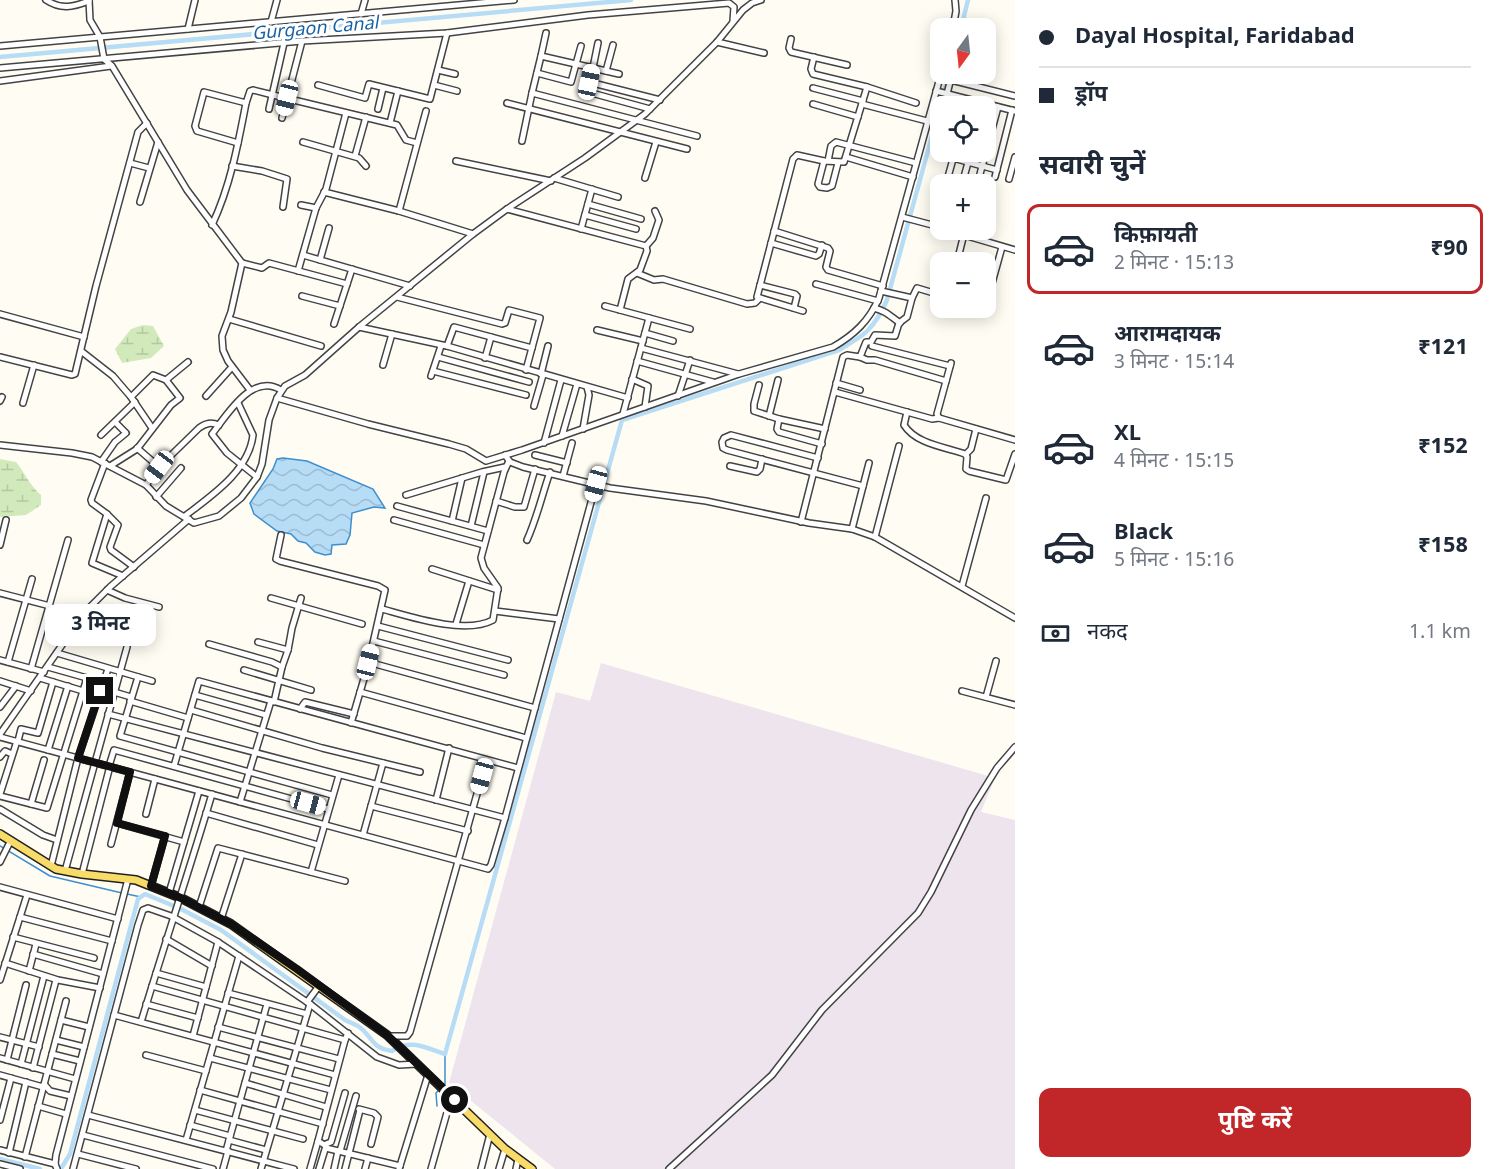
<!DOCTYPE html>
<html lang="hi">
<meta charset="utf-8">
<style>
:root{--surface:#fff;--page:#f2f2f3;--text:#1f2937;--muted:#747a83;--line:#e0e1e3;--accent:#c12628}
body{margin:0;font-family:Georgia,"Noto Sans Devanagari",serif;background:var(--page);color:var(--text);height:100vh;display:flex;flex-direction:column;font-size:22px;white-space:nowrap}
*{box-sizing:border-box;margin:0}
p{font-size:20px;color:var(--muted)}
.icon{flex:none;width:33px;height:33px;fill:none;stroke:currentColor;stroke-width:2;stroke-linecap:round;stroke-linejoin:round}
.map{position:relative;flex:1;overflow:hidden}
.details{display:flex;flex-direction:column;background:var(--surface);width:480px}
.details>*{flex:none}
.guide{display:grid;align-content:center;height:132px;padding:0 24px;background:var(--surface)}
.needle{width:39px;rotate:195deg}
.tools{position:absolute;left:930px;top:18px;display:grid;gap:12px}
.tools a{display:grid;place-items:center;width:66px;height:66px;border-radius:12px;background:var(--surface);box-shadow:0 3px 15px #0003;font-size:30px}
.end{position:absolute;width:27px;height:27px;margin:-14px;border:8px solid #101010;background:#fff;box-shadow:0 0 0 3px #fff}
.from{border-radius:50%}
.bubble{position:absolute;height:42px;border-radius:12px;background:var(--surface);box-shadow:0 3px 15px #0003;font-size:20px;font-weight:700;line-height:42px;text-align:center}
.car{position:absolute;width:18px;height:36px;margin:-18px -9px;border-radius:8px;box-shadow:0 0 4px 2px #0007;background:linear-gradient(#fff 24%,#345 0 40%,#fff 0 76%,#345 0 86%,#fff 0)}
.guide b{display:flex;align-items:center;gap:21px;height:57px;font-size:22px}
.guide b+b{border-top:2px solid var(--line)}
.guide i{width:15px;height:15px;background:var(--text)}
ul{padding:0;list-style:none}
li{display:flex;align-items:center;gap:18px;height:90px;margin:0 12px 9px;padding:0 12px;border:3px solid transparent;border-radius:12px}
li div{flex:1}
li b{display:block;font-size:22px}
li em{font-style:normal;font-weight:700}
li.selected{border-color:var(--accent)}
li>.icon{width:54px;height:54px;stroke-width:1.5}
h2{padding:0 24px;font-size:27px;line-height:72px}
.pay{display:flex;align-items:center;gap:15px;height:66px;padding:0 24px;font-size:22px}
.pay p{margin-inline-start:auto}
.cta{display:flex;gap:12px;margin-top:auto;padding:12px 24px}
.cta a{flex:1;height:69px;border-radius:12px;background:var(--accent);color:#fff;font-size:24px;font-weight:700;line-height:69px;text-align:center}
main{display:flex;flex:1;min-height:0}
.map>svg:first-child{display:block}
</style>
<main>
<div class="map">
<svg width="1015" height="1169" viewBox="0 0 1015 1169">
<defs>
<pattern id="wetland-marsh" width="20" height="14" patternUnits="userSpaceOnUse" patternTransform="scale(1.5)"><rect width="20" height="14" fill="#d2eabb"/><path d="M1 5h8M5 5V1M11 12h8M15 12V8" fill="none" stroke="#b3c8a0"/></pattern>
<pattern id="water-waves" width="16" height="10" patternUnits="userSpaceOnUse" patternTransform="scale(1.5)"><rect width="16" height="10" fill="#b7dcf6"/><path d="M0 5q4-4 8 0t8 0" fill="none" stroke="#9cbcd2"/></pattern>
</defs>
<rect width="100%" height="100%" fill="#fffdf3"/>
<!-- industrial -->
<path fill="#ede4ee" d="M601 663 995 778 981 812 1015 820V1169H555L449 1083 556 692 590 701Z"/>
<!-- wetland -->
<g fill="url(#wetland-marsh)">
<path d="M143 325 153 326 164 346 151 358 122 363 115 349 131 329Z"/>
<path d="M0 459 16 462C25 473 30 486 41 495V505L26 515 0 517Z"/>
</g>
<!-- water -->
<path fill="url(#water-waves)" stroke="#3e8fce" stroke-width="1.5" d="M283 458 307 461 373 489 385 508 374 507 352 513 350 535 346 544 332 545 331 554 325 555 315 552 306 543 298 541 291 534 277 531 254 514 250 503 273 469 277 459Z"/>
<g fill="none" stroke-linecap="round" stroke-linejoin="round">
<!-- stream -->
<g stroke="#3e8fce" stroke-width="1.5">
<path d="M0 846 50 876 122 893"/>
<path d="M127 894 141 897"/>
<path d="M442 1086 445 1084V1054"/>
<path d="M437 1106 436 1093 439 1090"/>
</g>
<!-- canal -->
<g stroke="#b7dcf6" stroke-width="4.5">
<path d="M961 28 968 0"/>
<path d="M0 57 631 0"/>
<path d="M0 1159 40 1169"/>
<path d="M56 1169 62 1167 70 1154 138 899 145 894 181 909 221 930 345 1020C349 1022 354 1024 358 1026 373 1036 370 1048 392 1051 410 1038 426 1048 445 1054L622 420 839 350C865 335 874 329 887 300L949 74"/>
</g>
<defs>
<g id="minor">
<path d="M46 0C61 10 73 7 89 1"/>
<path d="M89 0 90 20 100 37 104 59 112 66 187 190 242 263 231 312 222 336 223 350 228 361 250 390"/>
<path d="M361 14 365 0"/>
<path d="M271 22 277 0"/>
<path d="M953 28 956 11 955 0"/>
<path d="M188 29 195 0"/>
<path d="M546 33 541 56 619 74"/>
<path d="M791 39 789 48 791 52 847 65"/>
<path d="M717 42 764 53"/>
<path d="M598 43 588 92 650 109"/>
<path d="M0 46 514 0"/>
<path d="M814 57 811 69 813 74 867 87 916 103"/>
<path d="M0 68 302 41 447 33 588 15 729 3 734 7 733 21"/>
<path d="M438 70 455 74"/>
<path d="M606 71 613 45"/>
<path d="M537 73 571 82 581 46"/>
<path d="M951 80 1015 96"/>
<path d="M0 81 111 66"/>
<path d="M589 82 660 100"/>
<path d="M318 85 365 98 369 84 430 99 447 33"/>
<path d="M434 85 457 91"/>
<path d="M813 88 863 101"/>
<path d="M936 91 1015 111"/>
<path d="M532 93 541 56"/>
<path d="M947 94 952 74"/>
<path d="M507 103 687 149"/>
<path d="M813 104 858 117"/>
<path d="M862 104 927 121"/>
<path d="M269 109 284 43"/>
<path d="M378 109 383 88"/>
<path d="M282 118 302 41"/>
<path d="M390 123 398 91"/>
<path d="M522 141 532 93 697 136"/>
<path d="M303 142 359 158 366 166"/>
<path d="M238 143 197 131 195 126 204 92 246 103 250 91 253 90 273 95 397 125 406 140 417 143"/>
<path d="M355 156 366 117"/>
<path d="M846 157 913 177"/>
<path d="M953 158 997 170"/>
<path d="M456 161 551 181"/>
<path d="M824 161 818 184 820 187 827 188 832 186 838 163"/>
<path d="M828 161 831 146 836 142 916 163"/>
<path d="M130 163 149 168"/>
<path d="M232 166 262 171 287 179 283 207"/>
<path d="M980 174 998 107"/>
<path d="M995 177 1012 110"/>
<path d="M554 178 618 197"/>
<path d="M645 178 656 142"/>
<path d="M1009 179 1015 157"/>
<path d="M946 184 955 152"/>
<path d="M962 184 971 152"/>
<path d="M324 192 399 211 473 234"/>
<path d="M140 202 158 142"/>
<path d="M588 204 641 219"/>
<path d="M301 205 316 208"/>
<path d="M940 206 936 225 940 228"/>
<path d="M507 209 646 246 647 251 640 270 628 279 620 310"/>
<path d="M399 211 426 111"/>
<path d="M585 215 636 229"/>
<path d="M902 217 936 226"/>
<path d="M212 225C230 187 238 145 246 103"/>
<path d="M581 229 592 189"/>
<path d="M947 230 1015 250"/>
<path d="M774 231 828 248 830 251 826 267 828 270 883 286"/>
<path d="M771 243 816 256 819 254 822 245"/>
<path d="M646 246 653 238 659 220 655 211"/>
<path d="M303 255 410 286"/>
<path d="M320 260 329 228"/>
<path d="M957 262 965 230"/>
<path d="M242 263 262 268 269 263 347 284"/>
<path d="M298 271 316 208 326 189 346 113"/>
<path d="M637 273 654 280 663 279 747 304 755 303 759 299"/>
<path d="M816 284 878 301"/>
<path d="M760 285 795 294 797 296 794 308"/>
<path d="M881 291 912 298 917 288 937 294 940 290"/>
<path d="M302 296 340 306"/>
<path d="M986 296 989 294 1002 247"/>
<path d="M397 297 502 324 505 323 509 310 540 318 526 370"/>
<path d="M605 306 690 329"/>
<path d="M874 308C886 311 890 316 900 323"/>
<path d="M803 311 757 297 793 159 797 155 824 161 844 162 867 87"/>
<path d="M0 314 84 337"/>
<path d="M229 319 321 346"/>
<path d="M334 324 352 269"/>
<path d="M359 327 447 346 628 398"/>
<path d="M597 330 643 341"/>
<path d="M645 333 673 341"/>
<path d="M447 346 454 327 532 348"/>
<path d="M872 346 950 366"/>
<path d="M641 348 738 374"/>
<path d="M81 351 113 376 131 397 152 428"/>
<path d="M0 357 72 375 75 374 96 286 138 132 147 123"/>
<path d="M438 357 529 382"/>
<path d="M860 357 867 360H875L946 381"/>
<path d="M485 358 491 337"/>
<path d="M637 361 713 382"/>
<path d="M951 363 937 414 939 418 1015 440"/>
<path d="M383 365 392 334"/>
<path d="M433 371 526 395"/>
<path d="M541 374 548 346"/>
<path d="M431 376 441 346"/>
<path d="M632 379 648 386 645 407"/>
<path d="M836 383 860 390"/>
<path d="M759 385 754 404V411L779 419"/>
<path d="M835 392 932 419 939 418"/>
<path d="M206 396 232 367"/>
<path d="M678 396 690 360"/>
<path d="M131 397 153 375 166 380"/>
<path d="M277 398 368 424 449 444 466 449 486 461 522 450 739 374 833 347C854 335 869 321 879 298L941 74"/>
<path d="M0 401 2 397"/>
<path d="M23 403 34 365"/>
<path d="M534 406 543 375"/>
<path d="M907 412 904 425C916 444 945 447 965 454L967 457 966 469 969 471 1006 480 1015 454"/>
<path d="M623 414 649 318"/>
<path d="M769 416 778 380"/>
<path d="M583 429 589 395 587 387"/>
<path d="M101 435 135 402"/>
<path d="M562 436 577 384"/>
<path d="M544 443 561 380"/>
<path d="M822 444 779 432 777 429 779 419 825 429"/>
<path d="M0 445 72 453 92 457 146 485 166 506 194 523 219 516 241 498 257 477 262 464 269 420 277 398 285 386 305 375 359 327 473 234 507 209 585 158 645 114 717 42 743 10 752 3 761 0"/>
<path d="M137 448 159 467"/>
<path d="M966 454 971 449 976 429"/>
<path d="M505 455 510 462 523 467 610 488 706 501 809 523 852 529 875 537 1015 618"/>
<path d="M535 455 567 463"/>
<path d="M818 458 731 435 724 438 722 442 723 448 727 450 863 486"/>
<path d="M101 462 115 442 126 433 115 422"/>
<path d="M105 463 91 500 92 503 107 514 118 525 110 547 111 550 134 567"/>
<path d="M110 466 137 449 171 405 180 398 166 380 188 362"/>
<path d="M730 466 757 472 760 469 762 459"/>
<path d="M563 476 572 443"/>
<path d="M257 477 227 453 212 434C227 415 252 372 281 390"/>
<path d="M146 485 159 467 199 428C206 423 211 422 219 425"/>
<path d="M406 495 482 472 505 467"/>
<path d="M156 497 181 468"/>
<path d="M496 501 515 507H524L535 469"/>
<path d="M397 506 488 531"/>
<path d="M107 514 92 563 123 576"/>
<path d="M185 516C211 496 249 471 253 435L238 403"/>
<path d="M394 520 484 545"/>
<path d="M452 521 462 478"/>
<path d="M801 522 843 357 847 355 860 357 866 342H871L875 335 895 336 899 323 907 317 912 298"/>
<path d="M471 526 484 472"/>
<path d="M852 529 869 463"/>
<path d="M281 535 276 559 280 561 378 586 385 590 368 665 351 723"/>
<path d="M875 537 899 446"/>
<path d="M527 540C537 518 542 495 550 472"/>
<path d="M0 545 6 520"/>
<path d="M432 569 498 590"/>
<path d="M962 586 986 498"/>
<path d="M107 590 125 598 159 607"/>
<path d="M0 593 50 606"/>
<path d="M271 598 362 624"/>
<path d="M382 609C411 617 465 635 493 620L498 588 484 568 481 558 504 472 509 461"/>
<path d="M495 611 559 619"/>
<path d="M456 624 469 581"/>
<path d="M378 626 508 660"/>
<path d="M374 641 504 675"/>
<path d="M258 642 288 650"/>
<path d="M209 644 272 662 282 667 274 702"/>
<path d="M57 653 152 681"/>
<path d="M0 660 44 672"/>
<path d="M8 662 32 579"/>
<path d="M368 662 535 708"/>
<path d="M282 667 288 650 292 628 301 598"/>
<path d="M31 669 68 540"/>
<path d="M244 670 311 690"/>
<path d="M138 677 120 736 332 795"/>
<path d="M40 678 83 691"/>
<path d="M0 681 31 691"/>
<path d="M962 691 1015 705"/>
<path d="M114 692 131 697"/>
<path d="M360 692 526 738"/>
<path d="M195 695 266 715"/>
<path d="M986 697 996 661"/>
<path d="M130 701 188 718"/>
<path d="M0 707 16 686"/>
<path d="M300 709 305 702 354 714"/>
<path d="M191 710 322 748 420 772"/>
<path d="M108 714 505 818"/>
<path d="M0 734 85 612 110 587 189 519"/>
<path d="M0 737 488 869 491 865 505 818 596 484"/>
<path d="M18 741 21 729 38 733 53 682"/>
<path d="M48 750 68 686"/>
<path d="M0 757 5 751 12 754"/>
<path d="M109 766 114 750 328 809"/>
<path d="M174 766 199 681 518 768"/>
<path d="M0 794 17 741"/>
<path d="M0 796 47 808 87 678 48 667"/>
<path d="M436 800 449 748"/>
<path d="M240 802 271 701"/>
<path d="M31 804 44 760"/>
<path d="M371 806 468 831"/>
<path d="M0 809 43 835 57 840"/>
<path d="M206 813 318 845"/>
<path d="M146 814 155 779"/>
<path d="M117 823 184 842"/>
<path d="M363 835 383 763"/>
<path d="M111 844 130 772"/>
<path d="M0 862 11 840"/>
<path d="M51 866 78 758 108 669"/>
<path d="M65 871 127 647"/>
<path d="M311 872 339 775"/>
<path d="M82 874 110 766"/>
<path d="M151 886 165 836"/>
<path d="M0 887 118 919"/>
<path d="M169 893 199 791"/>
<path d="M199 907 218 848 345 881"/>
<path d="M20 917 112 941"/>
<path d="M221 919 242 854"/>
<path d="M13 937 94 958"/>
<path d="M166 939 212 966"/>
<path d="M33 954 103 974"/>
<path d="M5 963 58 980 100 988"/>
<path d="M29 971 36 944"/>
<path d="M156 973 206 987"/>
<path d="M0 980 27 895"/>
<path d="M152 986 345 1040 348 1033"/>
<path d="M228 993 307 1014"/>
<path d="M307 1002 319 986"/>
<path d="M146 1004 198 1018"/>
<path d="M114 1015 335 1075"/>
<path d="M61 1020 89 1027"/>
<path d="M141 1022C164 946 189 871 212 794"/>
<path d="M218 1027 339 1059"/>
<path d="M193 1036 218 942"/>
<path d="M388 1036H407L410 1032 482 776"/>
<path d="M0 1037 39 1047"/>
<path d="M56 1040 84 1047"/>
<path d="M52 1054 80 1061"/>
<path d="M146 1055 206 1071"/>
<path d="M0 1058 75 1079"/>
<path d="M210 1058 331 1090"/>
<path d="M7 1060 26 985"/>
<path d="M21 1064 44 976"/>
<path d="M33 1068 56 980"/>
<path d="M0 1075 43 1087"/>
<path d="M245 1083 326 1107"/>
<path d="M44 1084 50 1091 71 1096"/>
<path d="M200 1090 323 1124"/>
<path d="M38 1106 66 1114"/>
<path d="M359 1109 374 1113 378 1117 371 1144"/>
<path d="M195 1110 303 1139"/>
<path d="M88 1115 294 1169"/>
<path d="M0 1120 11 1078"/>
<path d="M190 1125 230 1136"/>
<path d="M83 1135 213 1169"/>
<path d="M186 1140 239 956"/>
<path d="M229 1140 266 1150"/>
<path d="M326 1144 331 1142 345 1093"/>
<path d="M326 1148 400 1166"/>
<path d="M0 1150 55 1164"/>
<path d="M226 1151 267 1004"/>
<path d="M340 1151 356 1096"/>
<path d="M9 1153 26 1082"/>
<path d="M78 1154 136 1169"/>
<path d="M25 1157 66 1001"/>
<path d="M0 1164 20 1169"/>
<path d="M57 1169 55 1164 56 1155 128 879"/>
<path d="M73 1169 138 925 143 910 148 908 171 916 218 942 310 1004 377 1057 399 1065 417 1064"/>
<path d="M223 1169 228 1151"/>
<path d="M261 1169 310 1004"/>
<path d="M310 1169 318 1141"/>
<path d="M319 1169 326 1146 318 1141 345 1040"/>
<path d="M334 1169 338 1151"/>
<path d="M345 1169 360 1110"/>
<path d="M365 1169 368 1158"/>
<path d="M399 1169 428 1075"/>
<path d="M431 1169 448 1109 455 1100"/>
<path d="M481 1169 490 1134"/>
<path d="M499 1169 505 1149"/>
<path d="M516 1169 518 1159"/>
<path d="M669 1169 772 1075 822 1010 918 913 931 892 971 810 997 768 1015 747"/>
</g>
<path id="major" d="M0 834 56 869 82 874 136 880 181 898 231 924 387 1035 505 1149 532 1169"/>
</defs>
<!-- minor casing -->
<use href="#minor" stroke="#434343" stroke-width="8"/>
<!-- major casing -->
<use href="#major" stroke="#212121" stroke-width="10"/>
<!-- minor -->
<use href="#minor" stroke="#fff" stroke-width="5"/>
<!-- major -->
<use href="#major" stroke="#f8db69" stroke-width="7"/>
</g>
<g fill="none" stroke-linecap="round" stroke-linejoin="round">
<!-- route -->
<path stroke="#101010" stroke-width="8" d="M100 691 78 758 130 772 117 823 165 836 151 886 181 898 231 924 297 969 387 1035 455 1100"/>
</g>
<g text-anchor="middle" stroke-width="6" stroke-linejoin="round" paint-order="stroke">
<!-- water labels -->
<g font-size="18" font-style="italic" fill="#1761a3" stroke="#fff">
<text transform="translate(315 28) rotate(-5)" y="6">Gurgaon Canal</text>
</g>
</g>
</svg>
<div class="tools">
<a><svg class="needle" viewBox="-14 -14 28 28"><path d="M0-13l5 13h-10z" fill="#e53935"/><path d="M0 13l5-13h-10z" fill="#747a83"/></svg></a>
<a><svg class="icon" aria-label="locate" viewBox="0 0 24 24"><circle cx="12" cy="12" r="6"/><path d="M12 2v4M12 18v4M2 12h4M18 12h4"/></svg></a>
<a>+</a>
<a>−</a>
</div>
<i class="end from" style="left:455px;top:1100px"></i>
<i class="end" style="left:100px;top:691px"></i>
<div class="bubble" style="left:45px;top:604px;width:111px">3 मिनट</div>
<i class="car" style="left:589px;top:82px;rotate:12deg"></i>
<i class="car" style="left:287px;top:98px;rotate:194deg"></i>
<i class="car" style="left:159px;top:467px;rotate:217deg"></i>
<i class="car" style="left:596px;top:484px;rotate:195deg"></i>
<i class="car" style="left:368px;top:662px;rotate:14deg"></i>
<i class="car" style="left:482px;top:776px;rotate:195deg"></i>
<i class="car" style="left:308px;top:803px;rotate:105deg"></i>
</div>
<section class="details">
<div class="guide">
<b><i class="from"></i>Dayal Hospital, Faridabad</b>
<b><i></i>ड्रॉप</b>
</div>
<h2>सवारी चुनें</h2>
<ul>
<li class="selected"><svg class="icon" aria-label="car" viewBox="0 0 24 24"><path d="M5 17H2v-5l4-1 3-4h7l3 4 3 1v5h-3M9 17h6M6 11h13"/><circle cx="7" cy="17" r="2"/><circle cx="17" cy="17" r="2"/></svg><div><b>किफ़ायती</b><p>2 मिनट · 15:13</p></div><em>₹90</em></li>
<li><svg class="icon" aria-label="car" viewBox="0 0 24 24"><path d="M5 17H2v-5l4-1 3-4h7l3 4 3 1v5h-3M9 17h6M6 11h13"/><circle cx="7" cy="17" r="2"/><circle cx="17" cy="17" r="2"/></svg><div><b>आरामदायक</b><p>3 मिनट · 15:14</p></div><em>₹121</em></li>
<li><svg class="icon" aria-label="car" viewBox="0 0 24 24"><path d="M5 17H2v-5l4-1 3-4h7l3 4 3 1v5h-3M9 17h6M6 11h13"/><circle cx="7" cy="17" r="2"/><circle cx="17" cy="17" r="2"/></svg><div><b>XL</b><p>4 मिनट · 15:15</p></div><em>₹152</em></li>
<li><svg class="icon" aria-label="car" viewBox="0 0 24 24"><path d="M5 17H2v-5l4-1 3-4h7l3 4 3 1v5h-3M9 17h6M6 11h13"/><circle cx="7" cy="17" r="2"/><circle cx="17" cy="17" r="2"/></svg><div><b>Black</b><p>5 मिनट · 15:16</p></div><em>₹158</em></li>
</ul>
<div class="pay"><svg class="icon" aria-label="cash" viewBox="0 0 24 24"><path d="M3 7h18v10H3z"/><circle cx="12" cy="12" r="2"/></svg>नकद<p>1.1 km</p></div>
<div class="cta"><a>पुष्टि करें</a></div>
</section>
</main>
